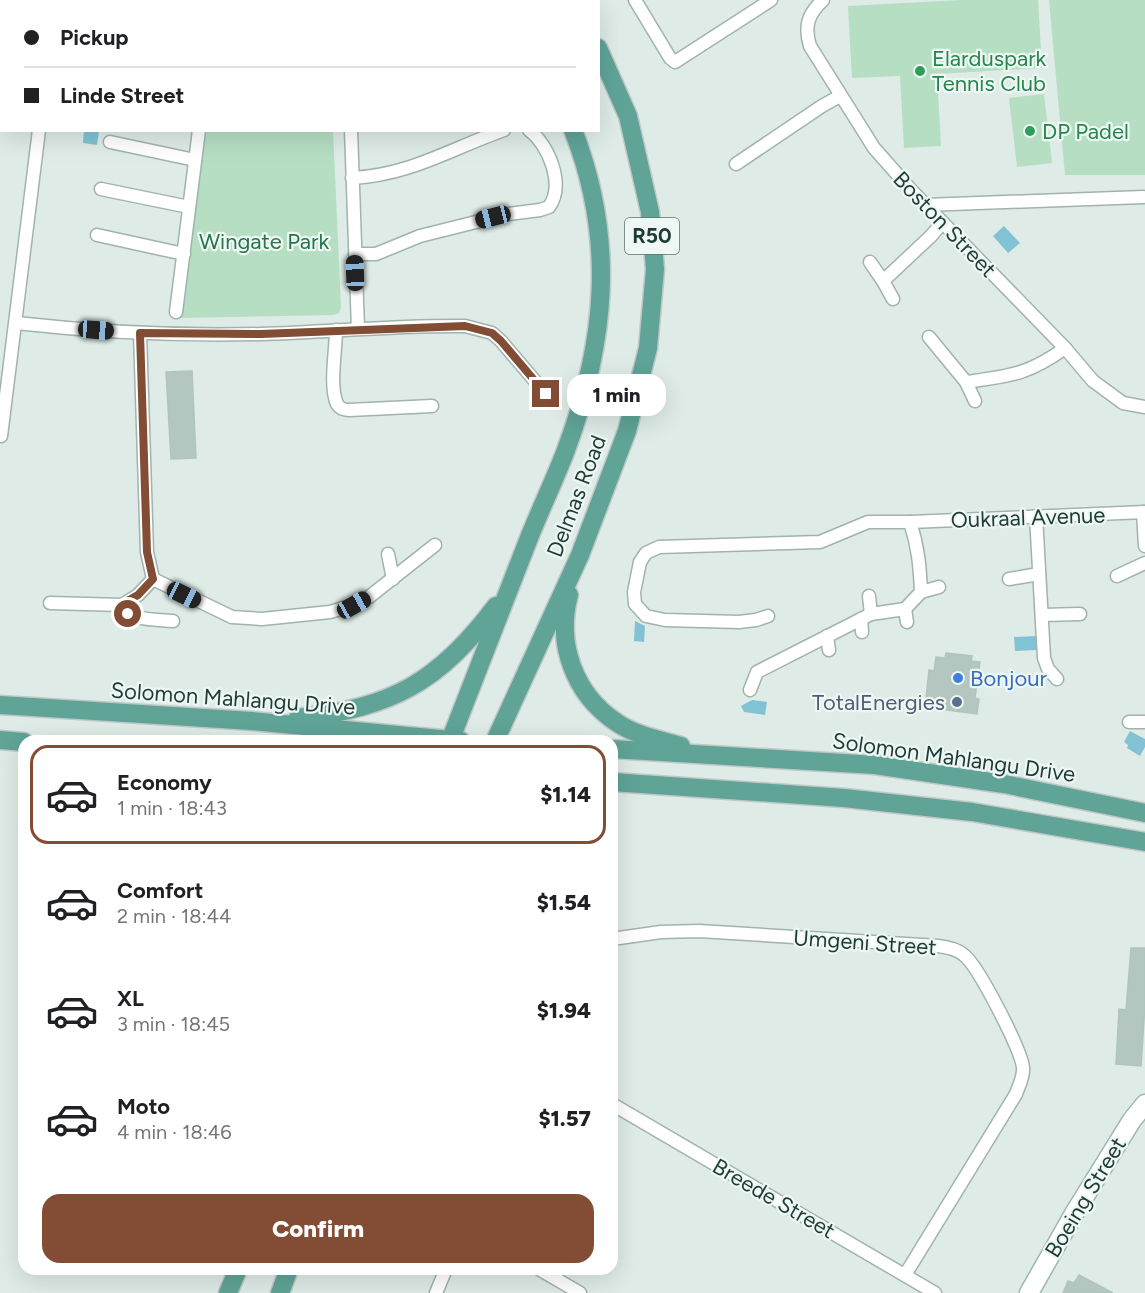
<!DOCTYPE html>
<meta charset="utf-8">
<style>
:root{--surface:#fff;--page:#f6f6f6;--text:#202124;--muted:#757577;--line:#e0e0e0;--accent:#834d35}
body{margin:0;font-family:Figtree,sans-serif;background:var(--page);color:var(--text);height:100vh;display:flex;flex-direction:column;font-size:22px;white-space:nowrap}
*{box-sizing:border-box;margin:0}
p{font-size:20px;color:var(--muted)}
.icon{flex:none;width:33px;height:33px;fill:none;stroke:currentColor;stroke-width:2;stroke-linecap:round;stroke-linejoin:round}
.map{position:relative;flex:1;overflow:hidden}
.panel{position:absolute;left:18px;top:735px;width:600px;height:540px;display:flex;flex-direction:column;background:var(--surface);border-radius:18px;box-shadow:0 6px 24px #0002}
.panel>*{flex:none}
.hud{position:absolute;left:0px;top:0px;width:600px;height:132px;box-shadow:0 6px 24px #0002;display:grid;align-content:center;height:132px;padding:0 24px;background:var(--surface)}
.end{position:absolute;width:27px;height:27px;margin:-14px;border:8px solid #834d35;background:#fff;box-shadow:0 0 0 3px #fff}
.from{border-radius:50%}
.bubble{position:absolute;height:42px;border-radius:18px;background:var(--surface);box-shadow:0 6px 24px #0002;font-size:20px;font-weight:800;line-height:42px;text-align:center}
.car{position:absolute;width:18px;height:36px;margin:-18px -9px;border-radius:8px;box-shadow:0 0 4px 2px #0007;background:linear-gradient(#222 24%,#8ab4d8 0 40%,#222 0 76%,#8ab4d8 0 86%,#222 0)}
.hud b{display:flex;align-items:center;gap:21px;height:57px;font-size:22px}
.hud b+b{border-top:2px solid var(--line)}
.hud i{width:15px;height:15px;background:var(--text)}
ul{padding:10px 0 0;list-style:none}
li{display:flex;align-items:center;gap:18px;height:99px;margin:0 12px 9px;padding:0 12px;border:3px solid transparent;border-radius:18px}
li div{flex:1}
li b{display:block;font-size:22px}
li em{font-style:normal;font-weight:800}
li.active{border-color:var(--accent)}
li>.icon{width:54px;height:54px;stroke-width:1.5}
.action{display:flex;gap:12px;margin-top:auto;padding:12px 24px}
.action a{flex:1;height:69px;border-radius:18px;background:var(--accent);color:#fff;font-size:24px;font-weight:800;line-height:69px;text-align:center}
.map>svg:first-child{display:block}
</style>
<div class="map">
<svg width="1145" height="1293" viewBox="0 0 1145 1293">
<rect width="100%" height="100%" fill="#deebe6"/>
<!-- green -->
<g fill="#b5dec3">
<path d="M962 0H1038L1042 68 937 74 941 146 904 148 900 76 852 78 848 6Z"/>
<path d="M1049 0H1145V175H1065Z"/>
<path d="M1044 94 1052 163 1017 167 1009 98Z"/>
<path d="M203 131H333L341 307 339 313 334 315 181 318Z"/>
<path d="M940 747 944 748 950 761 928 759Z"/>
</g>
<!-- water -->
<g fill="#81c2d5">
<path d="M84 131H99L97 145 83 143Z"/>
<path d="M1004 226 1020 243 1008 253 993 236Z"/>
<path d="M635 621 645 626 644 642 634 641Z"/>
<path d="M1036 636 1037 650 1015 651 1014 637Z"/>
<path d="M752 700 767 702 765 715 744 712 741 706Z"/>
<path d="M1130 731 1145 739V747L1140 756 1127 748 1128 745 1124 742Z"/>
</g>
<!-- building -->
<g fill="#b3c6bf" stroke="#b0c5be" stroke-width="1.5">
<path d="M192 371 196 458 171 459 166 372Z"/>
<path d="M946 653 972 656 971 661 980 662 975 698 979 699 977 714 925 707 929 670 934 671 936 657 945 658Z"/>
<path d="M1131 948H1145V1005L1141 1066 1116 1064 1119 1009 1126 1010Z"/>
<path d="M1079 1275 1113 1293H1063L1068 1281 1074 1283Z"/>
</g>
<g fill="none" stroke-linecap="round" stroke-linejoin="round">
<defs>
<g id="street">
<path d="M635 0 670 58 675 62 771 0"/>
<path d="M823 0C808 14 804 26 810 46L874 148 912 191 1065 348 1093 381 1123 403 1145 407"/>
<path d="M60 2V0"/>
<path d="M362 2 363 0"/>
<path d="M420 2 421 0"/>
<path d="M351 130 358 329"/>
<path d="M110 142 195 160"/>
<path d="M736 164 822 106 840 96"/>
<path d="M352 178C410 175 450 149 504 130"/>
<path d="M101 189 189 207"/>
<path d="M925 205 1143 197"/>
<path d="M97 235 184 254"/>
<path d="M355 254H376L420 236 508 214 540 210 549 207C565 185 549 145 529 130"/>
<path d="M870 262 883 281"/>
<path d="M893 299 883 281 931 236 942 223"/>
<path d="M176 312 199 130"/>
<path d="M16 323C97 332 179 336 261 334 329 332 397 325 465 326L492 333 501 341 546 394"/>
<path d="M336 330C336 350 329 386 337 404 340 409 344 410 349 410L432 406"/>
<path d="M140 333 147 552 153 579"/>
<path d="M929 337 966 382 975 401"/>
<path d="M966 382C1009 376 1028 375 1065 348"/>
<path d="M1 436 39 130"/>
<path d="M1143 512 1145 546"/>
<path d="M1036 516 1044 658 1048 669 1057 679"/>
<path d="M388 554 393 579"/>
<path d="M1117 576 1145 563"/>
<path d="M153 579 232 617 262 619 330 612 354 605 369 597 435 545"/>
<path d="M1009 579 1039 574"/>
<path d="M921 592 939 587"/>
<path d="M869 596 871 614"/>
<path d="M50 603 122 605 138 595 153 579"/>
<path d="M122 605C130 622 156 619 173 621"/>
<path d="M905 609 907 622"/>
<path d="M1042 615 1080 614"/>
<path d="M768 616 756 620 739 622 665 620 646 616 635 604 634 592 640 562 646 553 659 547 820 542 868 522H910L1145 512"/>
<path d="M861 619 862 632"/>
<path d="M827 636 829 650"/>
<path d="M750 690 757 672 871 614 905 609 921 592C920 567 918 546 910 522"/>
<path d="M1129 722H1145"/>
<path d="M612 939 661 932 699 931 938 946C947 947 957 949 964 955 979 967 1020 1048 1023 1067 1024 1077 1019 1085 1016 1094L905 1275"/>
<path d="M612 1104 935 1293"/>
<path d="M539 1269 580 1293"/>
<path d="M436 1293 446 1269"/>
</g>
<path id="secondary" d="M1029 1293 1075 1212 1132 1120 1145 1104"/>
<g id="primary">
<path d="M513 0 514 2"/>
<path d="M574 0 575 2"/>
<path d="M569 595C556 643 574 694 616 722 634 735 660 740 681 746"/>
<path d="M0 705 252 721 461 741"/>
<path d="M298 718C392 708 439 682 496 606"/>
<path d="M0 740 24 742"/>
<path d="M450 741C477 673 503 605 529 538 541 508 555 479 566 450 606 342 616 240 573 130"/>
<path d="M495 741 580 555 627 431 648 348 655 269 650 212 628 116 598 48"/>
<path d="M612 749 875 765 1004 784 1145 813"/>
<path d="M612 782 844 798 972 812 1145 842"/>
<path d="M228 1293 238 1269"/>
<path d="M280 1293 289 1269"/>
</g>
</defs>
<!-- street casing -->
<use href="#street" stroke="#a1b3ae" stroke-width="15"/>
<!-- secondary casing -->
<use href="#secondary" stroke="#9cb8b0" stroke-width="21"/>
<!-- primary casing -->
<use href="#primary" stroke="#c0c8c7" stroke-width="21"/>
<!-- street -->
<use href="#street" stroke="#fff" stroke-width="12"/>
<!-- secondary -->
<use href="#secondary" stroke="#fff" stroke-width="18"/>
<!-- primary -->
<use href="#primary" stroke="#5fa497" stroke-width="18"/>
</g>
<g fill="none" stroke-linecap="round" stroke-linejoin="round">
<!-- route -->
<path stroke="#834d35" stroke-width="8" d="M128 614 122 604 138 595 153 579 147 552 140 333 261 334 465 326 492 333 501 341 546 394"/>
</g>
<!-- markers -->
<g fill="#2e9e5b" stroke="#eef7f4" stroke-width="2">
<circle cx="920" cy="71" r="6"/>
<circle cx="1030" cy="131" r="6"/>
</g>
<circle fill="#3f7fe0" stroke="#eef7f4" stroke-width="2" cx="958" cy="678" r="6"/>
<circle fill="#5c6f8a" stroke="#eef7f4" stroke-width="2" cx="957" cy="702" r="6"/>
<g text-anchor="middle" stroke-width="4.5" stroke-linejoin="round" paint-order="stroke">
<!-- shield labels -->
<rect fill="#eef7f4" stroke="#5c746f" stroke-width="1.5" x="625" y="218" width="54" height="36" rx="4.5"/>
<g font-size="21" font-weight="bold" fill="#1e3c36">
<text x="652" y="243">R50</text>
</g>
<!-- leisure labels -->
<g font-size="22" fill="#27864d" stroke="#eef7f4" text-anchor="start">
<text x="932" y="66">Elarduspark<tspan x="932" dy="25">Tennis Club</tspan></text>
<text x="1042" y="139">DP Padel</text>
</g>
<!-- street labels -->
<g font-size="22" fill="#1e3c36" stroke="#eef7f4">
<text transform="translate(945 224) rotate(46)" y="8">Boston Street</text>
<text transform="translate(576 496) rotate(-69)" y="8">Delmas Road</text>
<text transform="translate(1028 517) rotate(-2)" y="8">Oukraal Avenue</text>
<text transform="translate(233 698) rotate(4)" y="8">Solomon Mahlangu Drive</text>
<text transform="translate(954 757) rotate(8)" y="8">Solomon Mahlangu Drive</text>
<text transform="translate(865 942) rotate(4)" y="8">Umgeni Street</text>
<text transform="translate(1085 1197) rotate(-59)" y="8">Boeing Street</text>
<text transform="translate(774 1198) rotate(30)" y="8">Breede Street</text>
</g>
<!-- park labels -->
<g font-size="22" fill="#25764a" stroke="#eef7f4">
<text x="264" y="249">Wingate Park</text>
</g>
<!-- shop labels -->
<g font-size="22" fill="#366cbe" stroke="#eef7f4" text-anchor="start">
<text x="970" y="686">Bonjour</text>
</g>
<!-- service labels -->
<g font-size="22" fill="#4e5e75" stroke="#eef7f4" text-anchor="end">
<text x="945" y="710">TotalEnergies</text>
</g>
</g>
</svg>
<i class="end from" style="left:128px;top:614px"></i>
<i class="end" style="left:546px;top:394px"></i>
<div class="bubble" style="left:567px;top:374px;width:99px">1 min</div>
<i class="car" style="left:493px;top:217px;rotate:256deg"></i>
<i class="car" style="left:355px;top:273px;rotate:358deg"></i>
<i class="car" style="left:96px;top:330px;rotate:94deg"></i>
<i class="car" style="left:184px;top:595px;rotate:116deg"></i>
<i class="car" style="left:354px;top:605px;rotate:61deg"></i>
<div class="hud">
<b><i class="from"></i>Pickup</b>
<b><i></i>Linde Street</b>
</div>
<section class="panel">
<ul>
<li class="active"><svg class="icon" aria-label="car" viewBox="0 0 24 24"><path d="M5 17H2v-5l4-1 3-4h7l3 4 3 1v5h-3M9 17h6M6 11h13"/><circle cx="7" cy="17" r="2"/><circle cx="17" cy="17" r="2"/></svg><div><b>Economy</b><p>1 min · 18:43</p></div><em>$1.14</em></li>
<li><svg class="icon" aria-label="car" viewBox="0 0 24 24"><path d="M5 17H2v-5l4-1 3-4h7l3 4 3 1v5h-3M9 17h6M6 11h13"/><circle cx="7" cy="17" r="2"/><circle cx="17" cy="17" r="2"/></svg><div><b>Comfort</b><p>2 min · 18:44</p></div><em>$1.54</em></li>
<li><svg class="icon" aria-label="car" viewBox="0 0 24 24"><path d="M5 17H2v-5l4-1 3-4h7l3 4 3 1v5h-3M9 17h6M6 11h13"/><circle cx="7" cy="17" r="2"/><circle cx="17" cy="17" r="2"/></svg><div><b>XL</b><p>3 min · 18:45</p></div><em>$1.94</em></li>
<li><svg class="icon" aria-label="car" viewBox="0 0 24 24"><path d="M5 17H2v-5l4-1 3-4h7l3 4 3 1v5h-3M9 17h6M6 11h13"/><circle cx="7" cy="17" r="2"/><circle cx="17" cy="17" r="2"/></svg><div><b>Moto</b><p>4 min · 18:46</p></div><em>$1.57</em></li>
</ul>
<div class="action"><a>Confirm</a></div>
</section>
</div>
